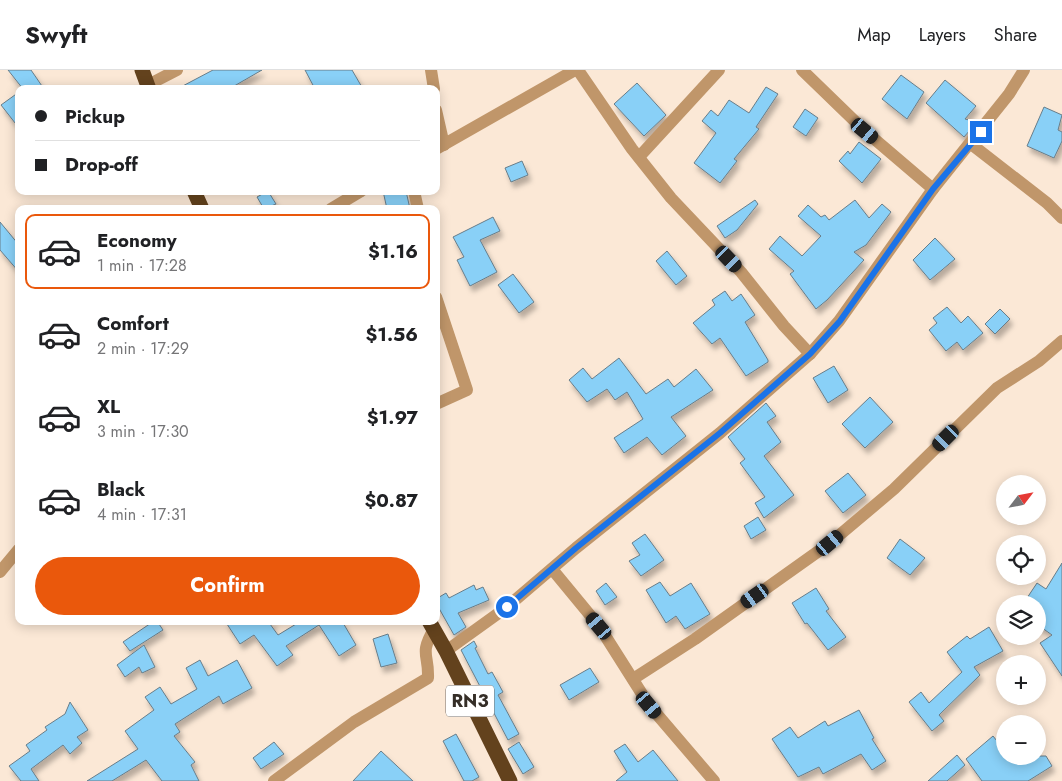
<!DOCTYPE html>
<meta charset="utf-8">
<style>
:root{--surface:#fff;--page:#f2f2f2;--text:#202124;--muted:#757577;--line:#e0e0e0;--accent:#ea580c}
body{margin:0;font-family:Jost,sans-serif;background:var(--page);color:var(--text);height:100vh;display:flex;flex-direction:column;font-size:19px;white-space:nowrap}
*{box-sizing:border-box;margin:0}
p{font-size:16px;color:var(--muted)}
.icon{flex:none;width:28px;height:28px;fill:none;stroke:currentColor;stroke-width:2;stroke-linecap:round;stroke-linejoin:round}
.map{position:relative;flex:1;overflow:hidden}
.sheet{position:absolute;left:15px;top:135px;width:425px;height:420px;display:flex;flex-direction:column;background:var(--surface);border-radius:10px;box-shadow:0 2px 12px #0003}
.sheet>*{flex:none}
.hud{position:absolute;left:15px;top:15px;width:425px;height:110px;border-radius:10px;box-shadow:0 2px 12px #0003;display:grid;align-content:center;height:110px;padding:0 20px;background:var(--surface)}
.needle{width:32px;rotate:58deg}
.buttons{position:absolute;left:996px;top:405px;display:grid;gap:10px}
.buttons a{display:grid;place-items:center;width:50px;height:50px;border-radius:50%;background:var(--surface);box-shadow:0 2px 12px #0003;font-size:25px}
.end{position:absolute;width:22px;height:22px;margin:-11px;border:6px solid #1a73e8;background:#fff;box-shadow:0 0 0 2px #fff}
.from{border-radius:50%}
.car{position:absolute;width:15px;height:30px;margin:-15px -8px;border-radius:6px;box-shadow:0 0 4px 1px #0007;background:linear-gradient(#222 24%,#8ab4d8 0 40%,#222 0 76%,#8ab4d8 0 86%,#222 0)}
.hud b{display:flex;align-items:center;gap:18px;height:48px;font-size:19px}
.hud b+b{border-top:1px solid var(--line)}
.hud i{width:12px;height:12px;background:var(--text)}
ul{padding:9px 0 0;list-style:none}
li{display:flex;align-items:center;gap:15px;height:75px;margin:0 10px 8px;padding:0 10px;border:2px solid transparent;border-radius:10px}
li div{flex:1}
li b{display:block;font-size:19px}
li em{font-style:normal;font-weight:700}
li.on{border-color:var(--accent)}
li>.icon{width:45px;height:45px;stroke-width:1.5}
.button{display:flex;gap:10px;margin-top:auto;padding:10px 20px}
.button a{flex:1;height:58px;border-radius:30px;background:var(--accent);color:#fff;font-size:20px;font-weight:700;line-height:58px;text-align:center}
header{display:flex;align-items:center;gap:30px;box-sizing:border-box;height:70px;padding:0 25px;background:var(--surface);border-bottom:1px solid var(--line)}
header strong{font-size:24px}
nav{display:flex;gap:28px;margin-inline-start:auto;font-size:18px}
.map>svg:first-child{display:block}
</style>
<header>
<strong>Swyft</strong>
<nav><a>Map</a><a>Layers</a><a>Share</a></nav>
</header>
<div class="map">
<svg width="1062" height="711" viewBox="0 0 1062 711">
<defs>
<filter id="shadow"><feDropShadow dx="3" dy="5.5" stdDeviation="2.5" flood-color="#0004"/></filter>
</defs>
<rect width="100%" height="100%" fill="#fbe8d6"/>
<!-- building -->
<g fill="#89d0f7" stroke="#687d89" filter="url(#shadow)">
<path d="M8 0H31L44 19H23Z"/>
<path d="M213 0H262L229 19H177Z"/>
<path d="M305 0H352L363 19H315Z"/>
<path d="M901 5 924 22 907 49 882 29Z"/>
<path d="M945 10 976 36 965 49 977 52 964 67 926 33Z"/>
<path d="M637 13 666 45 644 66 614 34Z"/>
<path d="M766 17 778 24 756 57 759 59 734 89 737 91 720 113 694 93 716 63 702 51 711 40 718 46 729 30 749 43Z"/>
<path d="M19 22V58L1 35Z"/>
<path d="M1044 37 1062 45 1058 60 1062 62V71L1054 88 1027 76Z"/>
<path d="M805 39 818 48 806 66 793 57Z"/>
<path d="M859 72 881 89 862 113 839 91 848 81 850 84Z"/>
<path d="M522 91 528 105 511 112 505 98Z"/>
<path d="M268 121 276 134 264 139 257 127Z"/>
<path d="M383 121H406L410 139H387Z"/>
<path d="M755 130 758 134 737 160 725 168 717 156Z"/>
<path d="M855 130 869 148 882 134 891 142 866 175 854 182 864 190 827 230 816 239 790 204 794 201 769 179 780 166 802 186 821 166 798 146 808 135 821 147 825 145 829 150Z"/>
<path d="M493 147 500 161 480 170 497 202 470 216 457 190 464 187 453 167Z"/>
<path d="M0 152 19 175V202L0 180Z"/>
<path d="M935 168 955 189 930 210 913 190Z"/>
<path d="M667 181 687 206 676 215 656 191Z"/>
<path d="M513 204 534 232 519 243 498 215Z"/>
<path d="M725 221 732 231 741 224 755 245 745 252 768 290V292L746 306 720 268 712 274 693 253 715 235 712 230Z"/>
<path d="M947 237 961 253 968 246 983 263 963 280 957 272 946 281 929 260 937 253 933 248Z"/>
<path d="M1000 239 1010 249 995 264 985 254Z"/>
<path d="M619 288 646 324 668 309 674 317 696 299 713 320 671 347 686 366 662 385 647 367 624 383 614 368 643 349 627 322 615 330 607 319 587 332 569 310 583 298 592 309Z"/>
<path d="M834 296 848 320 828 333 813 308Z"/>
<path d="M870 327 893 352 865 378 842 354Z"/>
<path d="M766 333 776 346 767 352 781 372 764 386 794 425 764 448 755 433 765 427 740 393 745 389 728 367Z"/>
<path d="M848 403 866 425 843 443 825 421Z"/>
<path d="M758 447 766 460 751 469 744 456Z"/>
<path d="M645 464 664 490 641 506 629 491 640 485 632 473Z"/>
<path d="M900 469 925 488 910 505 887 488Z"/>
<path d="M1062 493V606L1040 573 1052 565 1038 555V534H1023L1037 513 1046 519Z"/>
<path d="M660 512 670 526 691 513 710 544 685 559 676 546 666 553 646 520Z"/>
<path d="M606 513 617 527 605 535 596 521Z"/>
<path d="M474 515 476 520 483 517 489 530 458 543 466 557 454 565 436 533V529L446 523 449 528Z"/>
<path d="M816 518 829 539 826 541 846 567 828 580 807 553 805 554 792 533Z"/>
<path d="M154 551H157L163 560 130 581 123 572Z"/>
<path d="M225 551H275L270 554 278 565 301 551H342L356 575 339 586 319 555 286 576 293 585 277 596 254 565 240 574Z"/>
<path d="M989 557 1003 581 974 597 980 605 939 645 944 651 932 661 909 632 921 622 929 633 962 602 947 582 967 566 970 569Z"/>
<path d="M388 564 397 593 381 597 373 569Z"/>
<path d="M474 571 477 577 475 578 488 604 492 602 503 622 498 625 519 664 508 670 461 580Z"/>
<path d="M144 575 155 597 142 603 139 597 125 607 117 595Z"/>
<path d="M200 590 208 606 237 590 252 618 223 634 219 626 175 654 180 662 174 666 195 692 191 695 199 711H162L146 690 112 711H87L138 679 125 661 154 640 145 627 160 617 171 634 197 619 186 598Z"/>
<path d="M590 598 599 612 569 630 560 615Z"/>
<path d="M70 632 88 660 77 667 82 673 70 684 63 675 31 699 39 711H21L9 696 30 681 26 675 47 660 45 657 65 644Z"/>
<path d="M859 640 874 668 872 669 886 691 872 700 861 684 823 704 819 697 798 707 772 669 790 657 798 668 825 651 828 656Z"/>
<path d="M456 664 479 707 472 711H464L443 671Z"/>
<path d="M993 666 1005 681V686H1046L1052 696 1028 711H982L966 689Z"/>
<path d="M274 672 284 684 261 699 253 688Z"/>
<path d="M519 672 534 697 523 704 508 679Z"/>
<path d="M625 674 638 692 653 680 678 711H616L627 702 614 681Z"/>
<path d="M381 681 413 711H353Z"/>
<path d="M957 685 965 695 947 711H928Z"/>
</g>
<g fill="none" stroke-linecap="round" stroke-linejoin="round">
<!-- minor -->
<g stroke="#c0966a" stroke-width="12">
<path d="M431 0 434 19"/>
<path d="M578 0 632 79 671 128 741 202 784 256 810 284"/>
<path d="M802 0 865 61 933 119"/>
<path d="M148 15 177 0"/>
<path d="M436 40 444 75"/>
<path d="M971 74 1047 133 1062 148"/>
<path d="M436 79 575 0"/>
<path d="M639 87 719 0"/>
<path d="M414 121 418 139"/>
<path d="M331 139 361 121"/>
<path d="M436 227 467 320 436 334"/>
<path d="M552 499 599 556 649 635 714 711"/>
<path d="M0 502 19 479"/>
<path d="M446 581 507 537 576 478 720 363 810 284 839 251 933 119 1009 24 1024 0"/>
<path d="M633 609 695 569 830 473 894 419 997 318 1039 291 1062 271"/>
<path d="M274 711 354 652 428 608C429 583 419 585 434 559"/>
</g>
<!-- highway -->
<g stroke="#63421d" stroke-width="15">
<path d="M142 0 149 19"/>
<path d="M194 121 202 139"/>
<path d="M429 551 446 581 510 711"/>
</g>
</g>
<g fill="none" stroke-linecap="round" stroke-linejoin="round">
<!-- route -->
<path stroke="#1a73e8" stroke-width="6" d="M507 537 576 478 720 363 810 284 840 251 933 119 981 62"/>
</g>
<g text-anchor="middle" stroke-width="5" stroke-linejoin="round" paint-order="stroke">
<!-- shield labels -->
<rect fill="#fff" stroke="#726d68" stroke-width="1" x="446" y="615.5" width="48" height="31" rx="4"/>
<g font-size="18" font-weight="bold" fill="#352e27">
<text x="470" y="637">RN3</text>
</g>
</g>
</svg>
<div class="buttons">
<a><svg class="needle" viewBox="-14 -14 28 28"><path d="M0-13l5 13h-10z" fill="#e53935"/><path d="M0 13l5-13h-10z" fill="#757577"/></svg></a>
<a><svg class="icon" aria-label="locate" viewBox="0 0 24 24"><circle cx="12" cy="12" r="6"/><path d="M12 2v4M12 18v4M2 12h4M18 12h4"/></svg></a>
<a><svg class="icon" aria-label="layers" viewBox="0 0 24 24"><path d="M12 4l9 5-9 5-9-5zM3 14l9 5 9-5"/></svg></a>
<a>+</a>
<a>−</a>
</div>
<i class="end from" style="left:507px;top:537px"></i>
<i class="end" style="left:981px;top:62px"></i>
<i class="car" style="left:865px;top:61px;rotate:130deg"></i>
<i class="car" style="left:729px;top:189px;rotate:136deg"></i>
<i class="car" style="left:946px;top:368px;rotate:225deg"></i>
<i class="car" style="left:830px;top:473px;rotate:50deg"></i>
<i class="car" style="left:755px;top:526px;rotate:235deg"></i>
<i class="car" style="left:599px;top:556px;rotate:320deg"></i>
<i class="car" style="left:649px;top:635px;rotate:140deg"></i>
<div class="hud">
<b><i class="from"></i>Pickup</b>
<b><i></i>Drop-off</b>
</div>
<section class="sheet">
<ul>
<li class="on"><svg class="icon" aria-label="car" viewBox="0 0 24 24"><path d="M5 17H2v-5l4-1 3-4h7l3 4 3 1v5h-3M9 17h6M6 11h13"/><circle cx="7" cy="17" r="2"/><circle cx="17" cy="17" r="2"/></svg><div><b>Economy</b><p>1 min · 17:28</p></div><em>$1.16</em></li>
<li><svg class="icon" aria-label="car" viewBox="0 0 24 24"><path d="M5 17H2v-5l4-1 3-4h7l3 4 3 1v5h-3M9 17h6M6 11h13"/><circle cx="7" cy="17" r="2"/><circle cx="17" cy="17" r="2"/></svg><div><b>Comfort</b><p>2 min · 17:29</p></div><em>$1.56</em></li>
<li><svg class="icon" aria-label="car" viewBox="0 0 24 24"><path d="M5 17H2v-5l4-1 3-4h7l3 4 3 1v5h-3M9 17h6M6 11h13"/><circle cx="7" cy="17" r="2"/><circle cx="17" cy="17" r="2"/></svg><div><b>XL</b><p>3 min · 17:30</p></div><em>$1.97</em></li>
<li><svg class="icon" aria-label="car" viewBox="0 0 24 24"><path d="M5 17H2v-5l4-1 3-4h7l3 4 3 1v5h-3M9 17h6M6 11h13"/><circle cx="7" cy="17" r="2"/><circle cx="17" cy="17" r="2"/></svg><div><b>Black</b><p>4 min · 17:31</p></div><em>$0.87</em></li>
</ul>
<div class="button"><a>Confirm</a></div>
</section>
</div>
